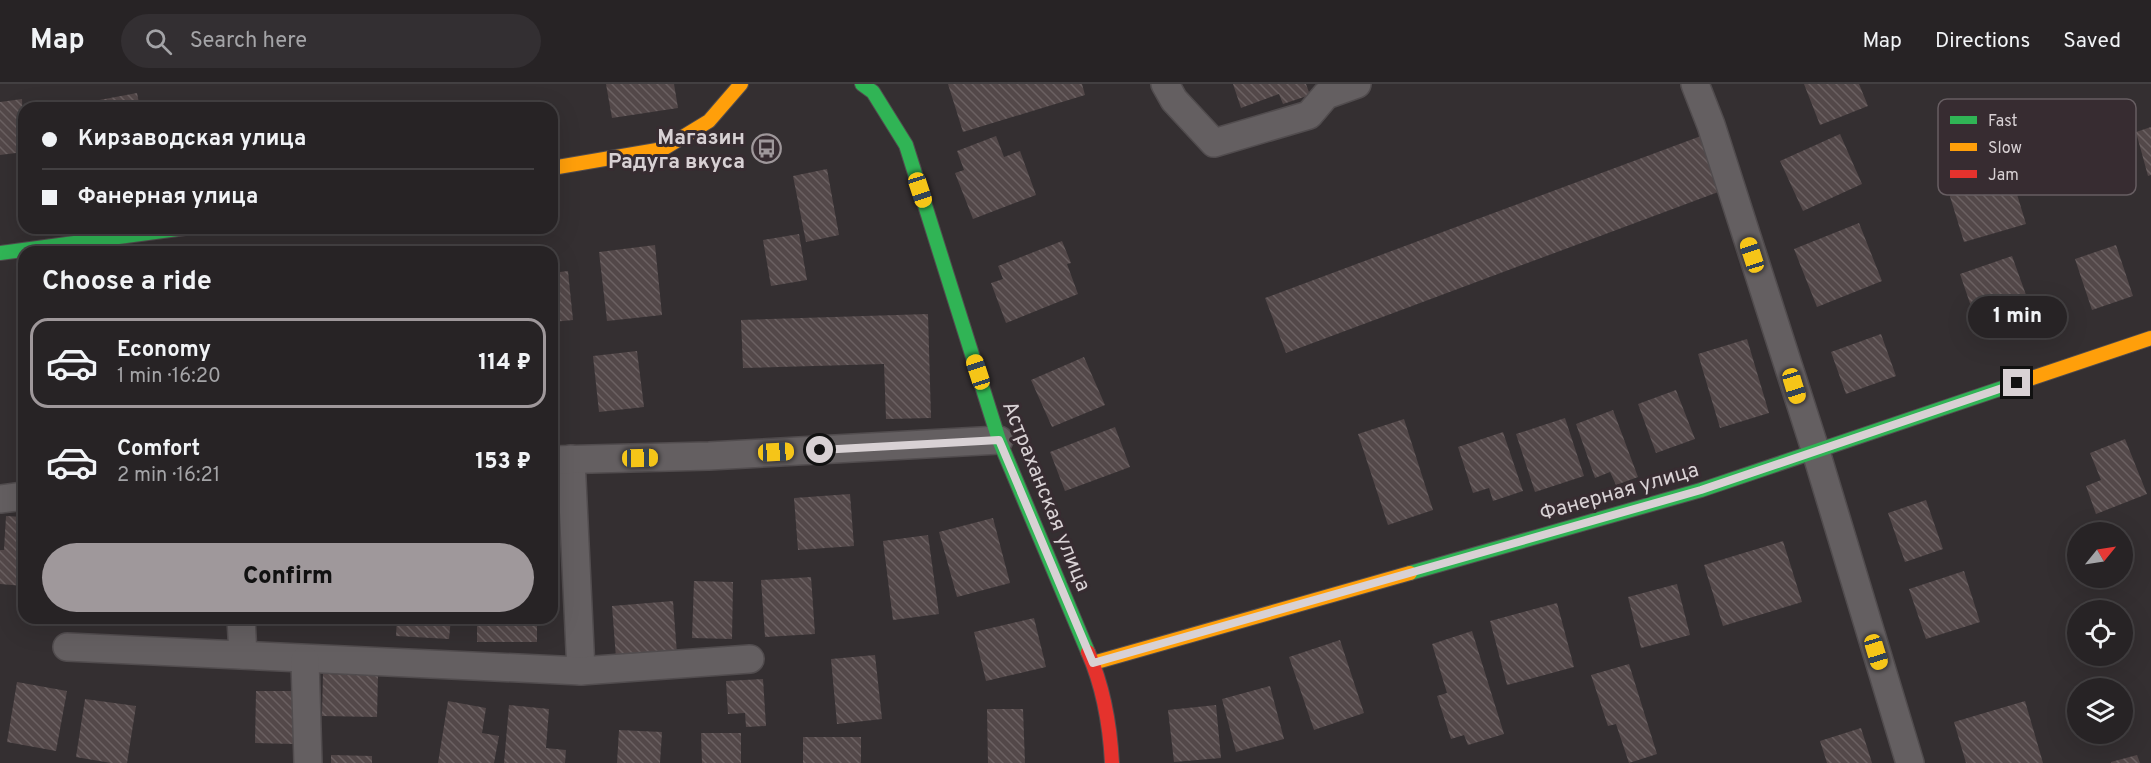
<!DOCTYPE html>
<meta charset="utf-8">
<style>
:root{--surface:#272325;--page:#332f32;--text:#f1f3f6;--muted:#a4a4a7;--line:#434042;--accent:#9f989b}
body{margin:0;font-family:Overpass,sans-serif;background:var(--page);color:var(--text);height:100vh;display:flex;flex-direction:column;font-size:22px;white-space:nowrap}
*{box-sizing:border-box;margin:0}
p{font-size:20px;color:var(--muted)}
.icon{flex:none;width:33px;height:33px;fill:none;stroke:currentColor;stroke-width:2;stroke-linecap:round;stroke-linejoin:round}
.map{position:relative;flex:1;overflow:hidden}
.panel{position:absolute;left:18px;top:162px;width:540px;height:378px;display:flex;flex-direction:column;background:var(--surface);border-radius:18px;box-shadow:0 6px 24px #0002,0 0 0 2px var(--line)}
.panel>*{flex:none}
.hud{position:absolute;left:18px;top:18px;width:540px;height:132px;border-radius:18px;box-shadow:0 6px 24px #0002,0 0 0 2px var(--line);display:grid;align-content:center;height:132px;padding:0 24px;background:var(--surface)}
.needle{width:39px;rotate:60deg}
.fabs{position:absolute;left:2067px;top:438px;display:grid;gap:12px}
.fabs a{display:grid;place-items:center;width:66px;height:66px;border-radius:50%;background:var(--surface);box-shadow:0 6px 24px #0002,0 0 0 2px var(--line);font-size:30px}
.end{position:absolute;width:27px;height:27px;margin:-14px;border:8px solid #d8d1d4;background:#111;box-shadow:0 0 0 3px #111}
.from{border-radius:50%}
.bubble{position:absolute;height:42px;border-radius:21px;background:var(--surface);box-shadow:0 6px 24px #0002,0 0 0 2px var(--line);font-size:20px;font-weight:800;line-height:42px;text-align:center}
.car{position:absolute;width:18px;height:36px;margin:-18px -9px;border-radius:8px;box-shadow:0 0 4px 2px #0007;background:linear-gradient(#f5c518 24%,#345 0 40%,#f5c518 0 76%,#345 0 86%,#f5c518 0)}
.hud b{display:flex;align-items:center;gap:21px;height:57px;font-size:22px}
.hud b+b{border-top:2px solid var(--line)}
.hud i{width:15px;height:15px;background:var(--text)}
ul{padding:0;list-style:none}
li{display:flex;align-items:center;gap:18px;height:90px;margin:0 12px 9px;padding:0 12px;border:3px solid transparent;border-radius:18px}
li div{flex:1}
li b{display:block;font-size:22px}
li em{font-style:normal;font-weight:800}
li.active{border-color:var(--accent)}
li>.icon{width:54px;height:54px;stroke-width:1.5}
h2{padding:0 24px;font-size:27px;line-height:72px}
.primary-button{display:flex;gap:12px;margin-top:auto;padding:12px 24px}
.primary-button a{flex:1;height:69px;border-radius:36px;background:var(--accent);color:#111;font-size:24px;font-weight:800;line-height:69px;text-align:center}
header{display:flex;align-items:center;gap:36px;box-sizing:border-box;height:84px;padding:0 30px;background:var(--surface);border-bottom:2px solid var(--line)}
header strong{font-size:28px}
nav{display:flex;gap:33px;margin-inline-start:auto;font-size:21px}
.search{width:420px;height:54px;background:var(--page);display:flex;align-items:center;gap:15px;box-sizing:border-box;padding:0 21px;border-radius:33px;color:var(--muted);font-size:22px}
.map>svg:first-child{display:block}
</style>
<header>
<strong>Map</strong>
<div class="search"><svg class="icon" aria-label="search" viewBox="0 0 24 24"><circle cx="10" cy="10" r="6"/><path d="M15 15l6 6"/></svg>Search here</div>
<nav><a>Map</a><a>Directions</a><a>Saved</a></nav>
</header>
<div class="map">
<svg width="2151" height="679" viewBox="0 0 2151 679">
<defs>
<pattern id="building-back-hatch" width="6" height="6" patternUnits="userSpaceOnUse" patternTransform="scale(1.5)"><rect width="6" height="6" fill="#534849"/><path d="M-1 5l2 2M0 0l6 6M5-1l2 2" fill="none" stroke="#6b6162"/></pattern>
</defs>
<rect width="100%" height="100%" fill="#342f31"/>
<!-- building -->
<g fill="url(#building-back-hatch)">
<path d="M606 0H674L678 24 612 34Z"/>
<path d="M948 0H1082L1085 11 963 48Z"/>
<path d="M1233 0H1306L1310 11 1283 20 1279 10 1241 24Z"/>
<path d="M1804 0H1859L1868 22 1820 41Z"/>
<path d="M137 9 140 24H96L94 17Z"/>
<path d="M22 15 24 68 0 71V18Z"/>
<path d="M227 17 228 24H187V23Z"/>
<path d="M2151 43V91L2148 92 2136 48Z"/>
<path d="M1840 50 1862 100 1803 127 1780 77Z"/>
<path d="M996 52 1004 73 1020 67 1036 111 973 135 955 89 964 86 957 67Z"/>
<path d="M1701 52 1721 107 1286 269 1265 214Z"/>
<path d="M2006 74 2026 140 1964 158 1944 93Z"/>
<path d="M827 85 839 151 806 158 793 92Z"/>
<path d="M1859 139 1882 197 1817 223 1794 165Z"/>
<path d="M799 150 807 196 771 202 763 156Z"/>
<path d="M1062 157 1071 179 1067 180 1078 210 1006 239 991 199 1003 195 998 182Z"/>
<path d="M655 161 662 231 607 237 599 168Z"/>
<path d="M2116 161 2133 212 2092 226 2075 175Z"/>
<path d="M2012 172 2030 222 1977 240 1960 190Z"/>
<path d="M568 187 573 236 552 238V189Z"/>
<path d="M928 230 931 334 886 335 884 280 743 284 741 236Z"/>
<path d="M1881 250 1896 292 1846 310 1831 268Z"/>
<path d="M1747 255 1769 329 1720 344 1698 270Z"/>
<path d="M637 267 644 323 599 328 593 272Z"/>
<path d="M1084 273 1105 321 1052 343 1031 296Z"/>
<path d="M1676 306 1695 355 1656 369 1638 320Z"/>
<path d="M1613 326 1638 393 1616 401 1610 388 1595 394 1576 340Z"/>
<path d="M1565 334 1584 392 1535 408 1516 350Z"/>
<path d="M1404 335 1433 426 1388 441 1358 350Z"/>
<path d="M1115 343 1130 383 1065 407 1050 368Z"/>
<path d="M1503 348 1523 407 1493 417 1489 404 1473 409 1458 363Z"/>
<path d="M2125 355 2147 410 2096 430 2086 402 2101 396 2090 369Z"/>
<path d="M850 410 854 462 798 466 794 414Z"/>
<path d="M1926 416 1943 465 1905 478 1888 429Z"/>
<path d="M6 432 24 433V502L0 500V466H4Z"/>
<path d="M993 434 1010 499 957 513 939 448Z"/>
<path d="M928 451 939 530 893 536 883 457Z"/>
<path d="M1783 457 1802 518 1723 542 1704 481Z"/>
<path d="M1964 487 1980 538 1926 555 1909 505Z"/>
<path d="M811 493 815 550 765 553 761 496Z"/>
<path d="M694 497 733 498 732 555 692 554Z"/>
<path d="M1677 500 1690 551 1641 564 1628 513Z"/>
<path d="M673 517 677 570 616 574 612 522Z"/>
<path d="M1557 519 1574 583 1507 601 1490 537Z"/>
<path d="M397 534H451L449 555 396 552Z"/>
<rect x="477" y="534" width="60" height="24"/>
<path d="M1034 534 1046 583 986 597 974 548Z"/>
<path d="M1472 547 1504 650 1468 661 1464 651 1451 655 1437 612 1447 609 1432 560Z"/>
<path d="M1340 556 1364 629 1314 646 1289 573Z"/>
<path d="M875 571 882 635 837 640 831 575Z"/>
<path d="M1629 580 1657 670 1629 679 1616 640 1608 642 1591 591Z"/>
<path d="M323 590 378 591 377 633 322 632Z"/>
<path d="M763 595 766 642 746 643 745 629 728 630 726 597Z"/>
<path d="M17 598 67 607 56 667 7 658Z"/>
<path d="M1270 602 1284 655 1236 668 1222 615Z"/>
<path d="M256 607H295L294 660 255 659Z"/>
<path d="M85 615 136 622 127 679H111L76 673Z"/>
<path d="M448 617 486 624 482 649 499 652 494 679H438Z"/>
<path d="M2025 617 2043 679H1966L1954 638Z"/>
<path d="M509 621 549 625 546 664 566 666 565 679H504Z"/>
<path d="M1216 621 1221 674 1174 678 1168 626Z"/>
<path d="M987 625H1023L1025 679H988Z"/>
<path d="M1861 644 1872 679H1827L1820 657Z"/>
<path d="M619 646 662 648 660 679H617Z"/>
<path d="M701 649H741V679H702Z"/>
<rect x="803" y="653" width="58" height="26"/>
<path d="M331 671 372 672V679H331Z"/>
<path d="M2137 671 2140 679H2111V678Z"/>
</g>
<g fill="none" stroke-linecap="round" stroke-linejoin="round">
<defs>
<g id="street">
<path d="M1165 0 1174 16 1214 59 1309 31 1326 11 1357 0"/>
<path d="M1695 0 1711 41 1816 368 1910 679"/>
<path d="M571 375 581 587"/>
<path d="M552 376 709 372 999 356"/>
<path d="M0 415 24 412"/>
<path d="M241 534 243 571"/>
<path d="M67 563 581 587 750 575"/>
<path d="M305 576 308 679"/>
</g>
<g id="fast">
<path d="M862 0 873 8 906 61 999 356 1088 568"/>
<path d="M0 169 185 144"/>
<path d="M1410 489 1701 406 2029 295"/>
</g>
<g id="slow">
<path d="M552 84 663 65 709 37 741 0"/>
<path d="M2029 295 2151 254"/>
<path d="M1093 579 1410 489"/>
</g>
<path id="jam" d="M1088 568C1103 602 1110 642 1112 679"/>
</defs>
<!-- street casing -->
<use href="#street" stroke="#514c4e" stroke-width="30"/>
<!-- fast casing -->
<use href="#fast" stroke="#514c4e" stroke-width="16"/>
<!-- slow casing -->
<use href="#slow" stroke="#514c4e" stroke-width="16"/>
<!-- jam casing -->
<use href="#jam" stroke="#514c4e" stroke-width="16"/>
<!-- street -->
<use href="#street" stroke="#645f61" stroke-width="27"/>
<!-- fast -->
<use href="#fast" stroke="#30b455" stroke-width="14"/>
<!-- slow -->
<use href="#slow" stroke="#ff9f0a" stroke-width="14"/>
<!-- jam -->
<use href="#jam" stroke="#e5322d" stroke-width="14"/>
</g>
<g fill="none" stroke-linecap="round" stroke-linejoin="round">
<!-- route -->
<path stroke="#d8d1d4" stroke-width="8" d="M820 366 999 356 1093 579 1701 406 2017 299"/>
</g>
<!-- icons -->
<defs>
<symbol id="bus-ring" viewBox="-11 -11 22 22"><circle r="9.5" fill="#372c31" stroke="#9f989b" stroke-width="1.5"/><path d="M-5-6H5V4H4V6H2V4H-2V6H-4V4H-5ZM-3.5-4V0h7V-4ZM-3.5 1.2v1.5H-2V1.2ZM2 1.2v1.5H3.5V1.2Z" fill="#9f989b"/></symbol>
</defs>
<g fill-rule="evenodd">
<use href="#bus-ring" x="750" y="48" width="33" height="33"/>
</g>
<g text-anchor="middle" stroke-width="6" stroke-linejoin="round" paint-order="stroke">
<!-- poi labels -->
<g font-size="21" font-weight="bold" fill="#d8d1d4" stroke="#372c31" text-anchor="end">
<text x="745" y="60">Магазин<tspan x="745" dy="24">Радуга вкуса</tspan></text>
</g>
<!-- street labels -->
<g font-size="21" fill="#d8d1d4" stroke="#372c31">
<text transform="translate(1619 407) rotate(-16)" y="7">Фанерная улица</text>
<text transform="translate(1047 412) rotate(68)" y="7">Астраханская улица</text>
</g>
</g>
<!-- legend -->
<rect x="1938" y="15" width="198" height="96" rx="9" fill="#372c31" stroke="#675e62" stroke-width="1.5"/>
<rect x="1950" y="32" width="27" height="8" fill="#30b455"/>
<rect x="1950" y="59" width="27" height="8" fill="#ff9f0a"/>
<rect x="1950" y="86" width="27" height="8" fill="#e5322d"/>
<g font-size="16" fill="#d8d1d4">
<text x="1988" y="42">Fast</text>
<text x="1988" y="69">Slow</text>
<text x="1988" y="96">Jam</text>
</g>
</svg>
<div class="fabs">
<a><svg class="needle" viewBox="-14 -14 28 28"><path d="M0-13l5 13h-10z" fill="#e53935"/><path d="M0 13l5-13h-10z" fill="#a4a4a7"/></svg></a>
<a><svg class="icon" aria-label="locate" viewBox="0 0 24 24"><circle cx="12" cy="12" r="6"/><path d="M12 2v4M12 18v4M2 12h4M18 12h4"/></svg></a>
<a><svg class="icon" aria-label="layers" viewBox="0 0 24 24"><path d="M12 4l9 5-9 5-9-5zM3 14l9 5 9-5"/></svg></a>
</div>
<i class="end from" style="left:820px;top:366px"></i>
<i class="end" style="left:2017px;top:299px"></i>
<div class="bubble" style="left:1968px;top:212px;width:99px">1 min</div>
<i class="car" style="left:920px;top:106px;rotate:162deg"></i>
<i class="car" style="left:1752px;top:171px;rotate:342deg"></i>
<i class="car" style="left:978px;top:288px;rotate:342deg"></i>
<i class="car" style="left:1794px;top:302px;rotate:163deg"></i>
<i class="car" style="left:776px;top:368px;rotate:87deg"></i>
<i class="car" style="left:640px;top:374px;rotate:89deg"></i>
<i class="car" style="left:1876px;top:568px;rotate:163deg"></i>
<div class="hud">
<b><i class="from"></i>Кирзаводская улица</b>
<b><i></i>Фанерная улица</b>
</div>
<section class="panel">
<h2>Choose a ride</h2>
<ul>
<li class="active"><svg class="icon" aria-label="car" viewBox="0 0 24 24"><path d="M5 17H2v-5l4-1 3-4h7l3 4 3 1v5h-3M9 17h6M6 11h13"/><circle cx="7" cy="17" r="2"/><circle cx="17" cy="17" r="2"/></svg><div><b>Economy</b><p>1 min · 16:20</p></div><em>114 ₽</em></li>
<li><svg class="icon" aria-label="car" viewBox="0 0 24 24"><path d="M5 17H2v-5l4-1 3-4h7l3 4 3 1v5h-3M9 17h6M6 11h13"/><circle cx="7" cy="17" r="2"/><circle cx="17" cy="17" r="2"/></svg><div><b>Comfort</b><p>2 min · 16:21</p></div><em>153 ₽</em></li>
</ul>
<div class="primary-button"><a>Confirm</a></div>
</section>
</div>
